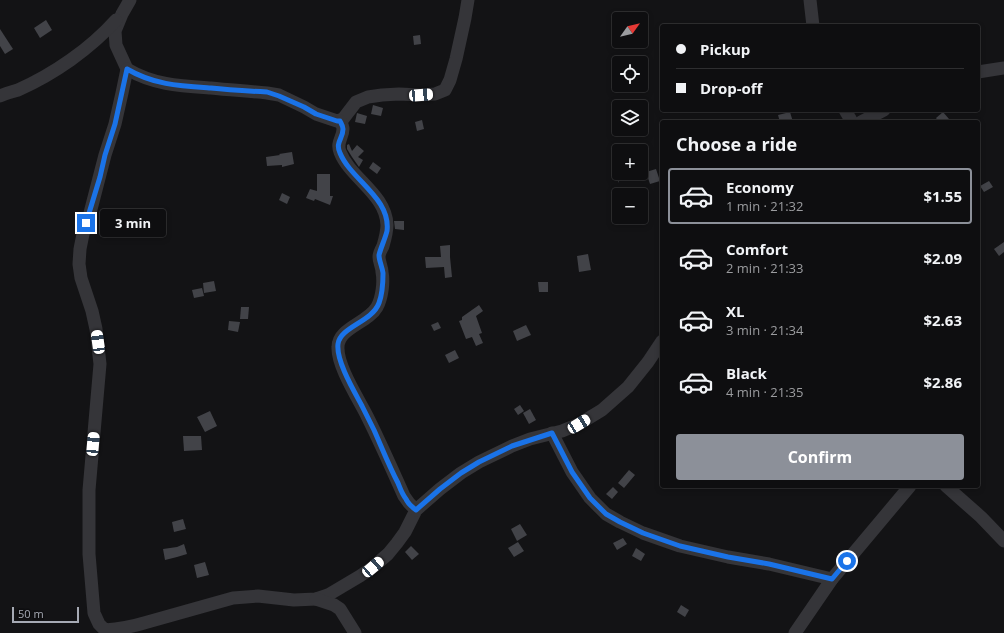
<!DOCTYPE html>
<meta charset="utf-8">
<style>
:root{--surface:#0e0e10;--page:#1c1c1e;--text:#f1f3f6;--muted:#9b9c9f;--line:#2e2e30;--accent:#8c9099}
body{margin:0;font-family:"Open Sans",sans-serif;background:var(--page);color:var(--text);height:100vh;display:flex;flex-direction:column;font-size:15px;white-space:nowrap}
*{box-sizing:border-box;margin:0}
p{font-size:13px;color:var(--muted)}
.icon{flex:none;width:22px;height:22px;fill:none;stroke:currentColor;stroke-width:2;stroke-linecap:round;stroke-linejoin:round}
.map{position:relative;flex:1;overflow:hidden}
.drawer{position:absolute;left:660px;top:120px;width:320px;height:368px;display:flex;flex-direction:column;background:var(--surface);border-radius:4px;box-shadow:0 2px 6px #0003,0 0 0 1px var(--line)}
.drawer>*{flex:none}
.guide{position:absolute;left:660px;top:24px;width:320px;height:88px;border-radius:4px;box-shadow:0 2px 6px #0003,0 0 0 1px var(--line);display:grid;align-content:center;height:88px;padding:0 16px;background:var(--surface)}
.needle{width:26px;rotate:56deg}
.fabs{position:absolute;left:612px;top:12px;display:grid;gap:8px}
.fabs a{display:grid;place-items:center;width:36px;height:36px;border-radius:4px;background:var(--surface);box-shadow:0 2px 6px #0003,0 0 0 1px var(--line);font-size:20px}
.scale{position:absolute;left:12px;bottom:10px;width:67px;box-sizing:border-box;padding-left:4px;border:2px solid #a6aab4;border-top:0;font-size:11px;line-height:14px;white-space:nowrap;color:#a6aab4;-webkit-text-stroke:3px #0e0e10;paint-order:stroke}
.end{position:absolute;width:18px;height:18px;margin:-9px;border:5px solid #1a73e8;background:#fff;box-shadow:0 0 0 2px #fff}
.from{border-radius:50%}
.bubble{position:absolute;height:28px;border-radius:4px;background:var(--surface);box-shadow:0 2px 6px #0003,0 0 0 1px var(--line);font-size:13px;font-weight:700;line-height:28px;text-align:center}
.car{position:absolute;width:12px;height:24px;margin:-12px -6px;border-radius:5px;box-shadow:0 0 3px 1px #0007;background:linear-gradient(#fff 24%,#345 0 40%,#fff 0 76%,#345 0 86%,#fff 0)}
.guide b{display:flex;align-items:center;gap:14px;height:38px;font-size:15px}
.guide b+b{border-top:1px solid var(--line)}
.guide i{width:10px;height:10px;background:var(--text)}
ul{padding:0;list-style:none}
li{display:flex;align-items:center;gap:12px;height:56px;margin:0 8px 6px;padding:0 8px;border:2px solid transparent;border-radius:4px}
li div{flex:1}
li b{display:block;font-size:15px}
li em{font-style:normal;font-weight:700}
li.active{border-color:var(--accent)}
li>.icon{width:36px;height:36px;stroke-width:1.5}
h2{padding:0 16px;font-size:18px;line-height:48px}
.action{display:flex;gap:8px;margin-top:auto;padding:8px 16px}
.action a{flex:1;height:46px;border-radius:4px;background:var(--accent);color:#fff;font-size:16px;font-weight:700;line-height:46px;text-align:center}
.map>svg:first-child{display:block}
</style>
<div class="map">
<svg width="1004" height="633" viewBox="0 0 1004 633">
<rect width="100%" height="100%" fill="#131315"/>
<!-- building -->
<g fill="#424348">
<path d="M46 20 52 30 40 38 34 28Z"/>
<path d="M0 29 13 49 5 54 0 46Z"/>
<path d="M420 35 421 44 414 45 413 36Z"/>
<path d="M373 105 383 108 381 116 371 114Z"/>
<path d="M790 112 793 122H780L778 115Z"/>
<path d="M943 112 949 119 945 122H939L936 118Z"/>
<path d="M357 113 367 116 365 124 355 122Z"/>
<path d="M422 120 424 129 417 131 415 122Z"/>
<path d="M349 144 352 151 357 145 364 151 358 157 363 160 359 167 352 157 347 149V145Z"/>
<path d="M292 152 294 164 282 167V165L267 166 266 157 280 155 279 154Z"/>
<path d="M619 161V183L611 164Z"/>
<path d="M373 162 381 168 377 174 369 168Z"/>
<path d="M656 169 660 181 650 184 646 172Z"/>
<path d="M317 174H330V196H333L330 205 315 199 314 201 306 198 310 189 317 191Z"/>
<path d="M989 181 993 187 984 192 980 186Z"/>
<path d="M282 193 290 197 287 204 279 200Z"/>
<path d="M394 221H404V230L395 229Z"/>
<path d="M165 227V234L155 235V228Z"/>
<path d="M1004 242V252L999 256 994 249Z"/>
<path d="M450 245V257L452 277 445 278 444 267 426 268 425 257H441L440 246Z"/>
<path d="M588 254 591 270 579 272 577 256Z"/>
<path d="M214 281 216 291 204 293 203 283Z"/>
<path d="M538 282H548V292H539Z"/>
<path d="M202 288 204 296 194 298 192 290Z"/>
<path d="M479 305 483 311 476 316 482 333 479 334 483 343 476 346 472 337 466 339 459 321 462 320V317Z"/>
<path d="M241 307H249L248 319H240Z"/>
<path d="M229 321 240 322 238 332 228 330Z"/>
<path d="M438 322 441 328 434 331 431 325Z"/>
<path d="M526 325 531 335 517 341 513 331Z"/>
<path d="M455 350 459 358 449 363 445 355Z"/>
<path d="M520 405 524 411 518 415 514 409Z"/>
<path d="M530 409 536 420 529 424 523 413Z"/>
<path d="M210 411 217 426 205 432 197 417Z"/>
<path d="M183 436H201L202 450 184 451Z"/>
<path d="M629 470 635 475 624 488 618 483Z"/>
<path d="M613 487 618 492 612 499 606 494Z"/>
<path d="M183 519 186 529 174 532 172 522Z"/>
<path d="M520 524 527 535 517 541 511 529Z"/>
<path d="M623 538 627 544 617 550 613 543Z"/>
<path d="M518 542 524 551 514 557 508 548Z"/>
<path d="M184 544 187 554 177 557 165 560 163 549 177 547Z"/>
<path d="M411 546 419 554 412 560 405 552Z"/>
<path d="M636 548 645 554 641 561 632 556Z"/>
<path d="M205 562 209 575 197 578 194 565Z"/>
<path d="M681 605 689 610 685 617 677 612Z"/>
</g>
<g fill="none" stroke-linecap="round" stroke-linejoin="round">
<!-- minor -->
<g stroke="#353539" stroke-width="13">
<path d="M130 0 122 14 115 31 116 45 127 69 122 93 115 124 105 155 90 213 83 234 80 249 79 264 81 278 92 311 96 329 100 364 89 490V554L94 613 99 624 105 630C119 629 131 627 144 623L233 598 258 596 294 600 316 599 328 595 360 576 373 567 388 554 397 543 405 532 416 510 440 489 461 473 479 462 512 446 530 439 562 431 579 424 602 410 628 387 648 362 662 341"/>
<path d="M810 0 813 26"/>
<path d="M127 69C154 85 180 86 211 88 229 90 248 91 267 93L279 95 304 107 316 114 337 121 343 119 356 102 368 97 382 95 399 94 421 95 435 94 445 90 450 80 456 59 465 18 468 0"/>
<path d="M978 72 1004 68"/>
<path d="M0 96C6 93 12 92 18 90 54 74 90 49 116 20"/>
<path d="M845 110 852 122"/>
<path d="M340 121C341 123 343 126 343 129 343 138 336 142 340 152 350 178 386 194 387 225 387 232 385 239 383 246 381 250 379 253 379 257 379 262 382 267 382 272 384 282 382 298 377 307 368 323 338 328 338 347 337 366 358 398 367 416 380 442 392 469 404 496L409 503 416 510"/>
<path d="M861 122 884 110"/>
<path d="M552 433 572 472 590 498 606 514 620 522 643 533 680 546 728 557 769 564 832 579"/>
<path d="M946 486 981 517 1004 541"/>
<path d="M316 599 334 605 340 609 355 633"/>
<path d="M795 633 832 579 910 486"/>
</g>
</g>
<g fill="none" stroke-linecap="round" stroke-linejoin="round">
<!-- route -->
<path stroke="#1a73e8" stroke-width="5" d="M86 223 100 177 105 155 115 124 127 69C154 85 180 86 211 88 229 90 248 91 267 92L279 96 304 107 316 114 337 121H340C341 123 343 126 343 129 343 139 335 142 340 153 351 180 391 198 387 231 385 239 381 247 379 255 379 261 382 266 383 273 383 281 382 295 379 303 372 322 340 327 338 344 336 361 354 391 362 406 366 414 370 422 374 430 382 448 389 466 398 483 400 488 402 494 406 499 408 504 412 507 416 510L440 489 461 473 479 462 512 446 552 433 572 472 590 498 606 514 620 522 643 533 680 546 728 557 769 564 832 579 847 561"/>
</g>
</svg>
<div class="fabs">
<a><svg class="needle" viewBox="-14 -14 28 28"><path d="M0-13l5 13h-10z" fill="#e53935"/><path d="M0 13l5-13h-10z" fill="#9b9c9f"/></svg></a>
<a><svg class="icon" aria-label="locate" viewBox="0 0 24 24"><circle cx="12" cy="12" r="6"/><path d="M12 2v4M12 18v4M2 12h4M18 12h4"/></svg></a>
<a><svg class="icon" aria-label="layers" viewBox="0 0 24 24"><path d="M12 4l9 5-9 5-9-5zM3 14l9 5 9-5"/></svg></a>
<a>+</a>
<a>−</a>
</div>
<div class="scale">50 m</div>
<i class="end from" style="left:847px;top:561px"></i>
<i class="end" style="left:86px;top:223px"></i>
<div class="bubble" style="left:100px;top:209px;width:66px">3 min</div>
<i class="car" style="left:421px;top:95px;rotate:86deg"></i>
<i class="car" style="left:98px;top:342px;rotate:352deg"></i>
<i class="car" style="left:579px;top:424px;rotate:58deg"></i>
<i class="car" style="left:93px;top:444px;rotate:5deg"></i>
<i class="car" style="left:373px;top:567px;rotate:49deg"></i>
<div class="guide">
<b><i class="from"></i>Pickup</b>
<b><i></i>Drop-off</b>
</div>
<section class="drawer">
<h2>Choose a ride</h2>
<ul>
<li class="active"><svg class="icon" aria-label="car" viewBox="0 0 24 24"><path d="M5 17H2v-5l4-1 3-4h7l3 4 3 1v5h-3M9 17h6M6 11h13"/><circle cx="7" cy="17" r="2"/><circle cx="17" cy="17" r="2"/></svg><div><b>Economy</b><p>1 min · 21:32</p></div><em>$1.55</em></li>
<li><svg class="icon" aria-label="car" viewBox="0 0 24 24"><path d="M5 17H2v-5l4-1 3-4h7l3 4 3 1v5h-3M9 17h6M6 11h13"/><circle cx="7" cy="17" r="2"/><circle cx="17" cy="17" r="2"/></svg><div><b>Comfort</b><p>2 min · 21:33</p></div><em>$2.09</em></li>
<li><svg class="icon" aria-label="car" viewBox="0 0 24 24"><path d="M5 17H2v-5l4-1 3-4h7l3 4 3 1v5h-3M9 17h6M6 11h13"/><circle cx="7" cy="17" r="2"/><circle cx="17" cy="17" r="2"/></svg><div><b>XL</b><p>3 min · 21:34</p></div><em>$2.63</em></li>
<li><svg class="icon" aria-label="car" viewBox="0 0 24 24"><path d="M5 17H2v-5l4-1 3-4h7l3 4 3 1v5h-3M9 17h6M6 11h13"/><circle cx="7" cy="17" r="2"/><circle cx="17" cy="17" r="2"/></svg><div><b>Black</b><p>4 min · 21:35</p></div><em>$2.86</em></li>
</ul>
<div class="action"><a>Confirm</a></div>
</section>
</div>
